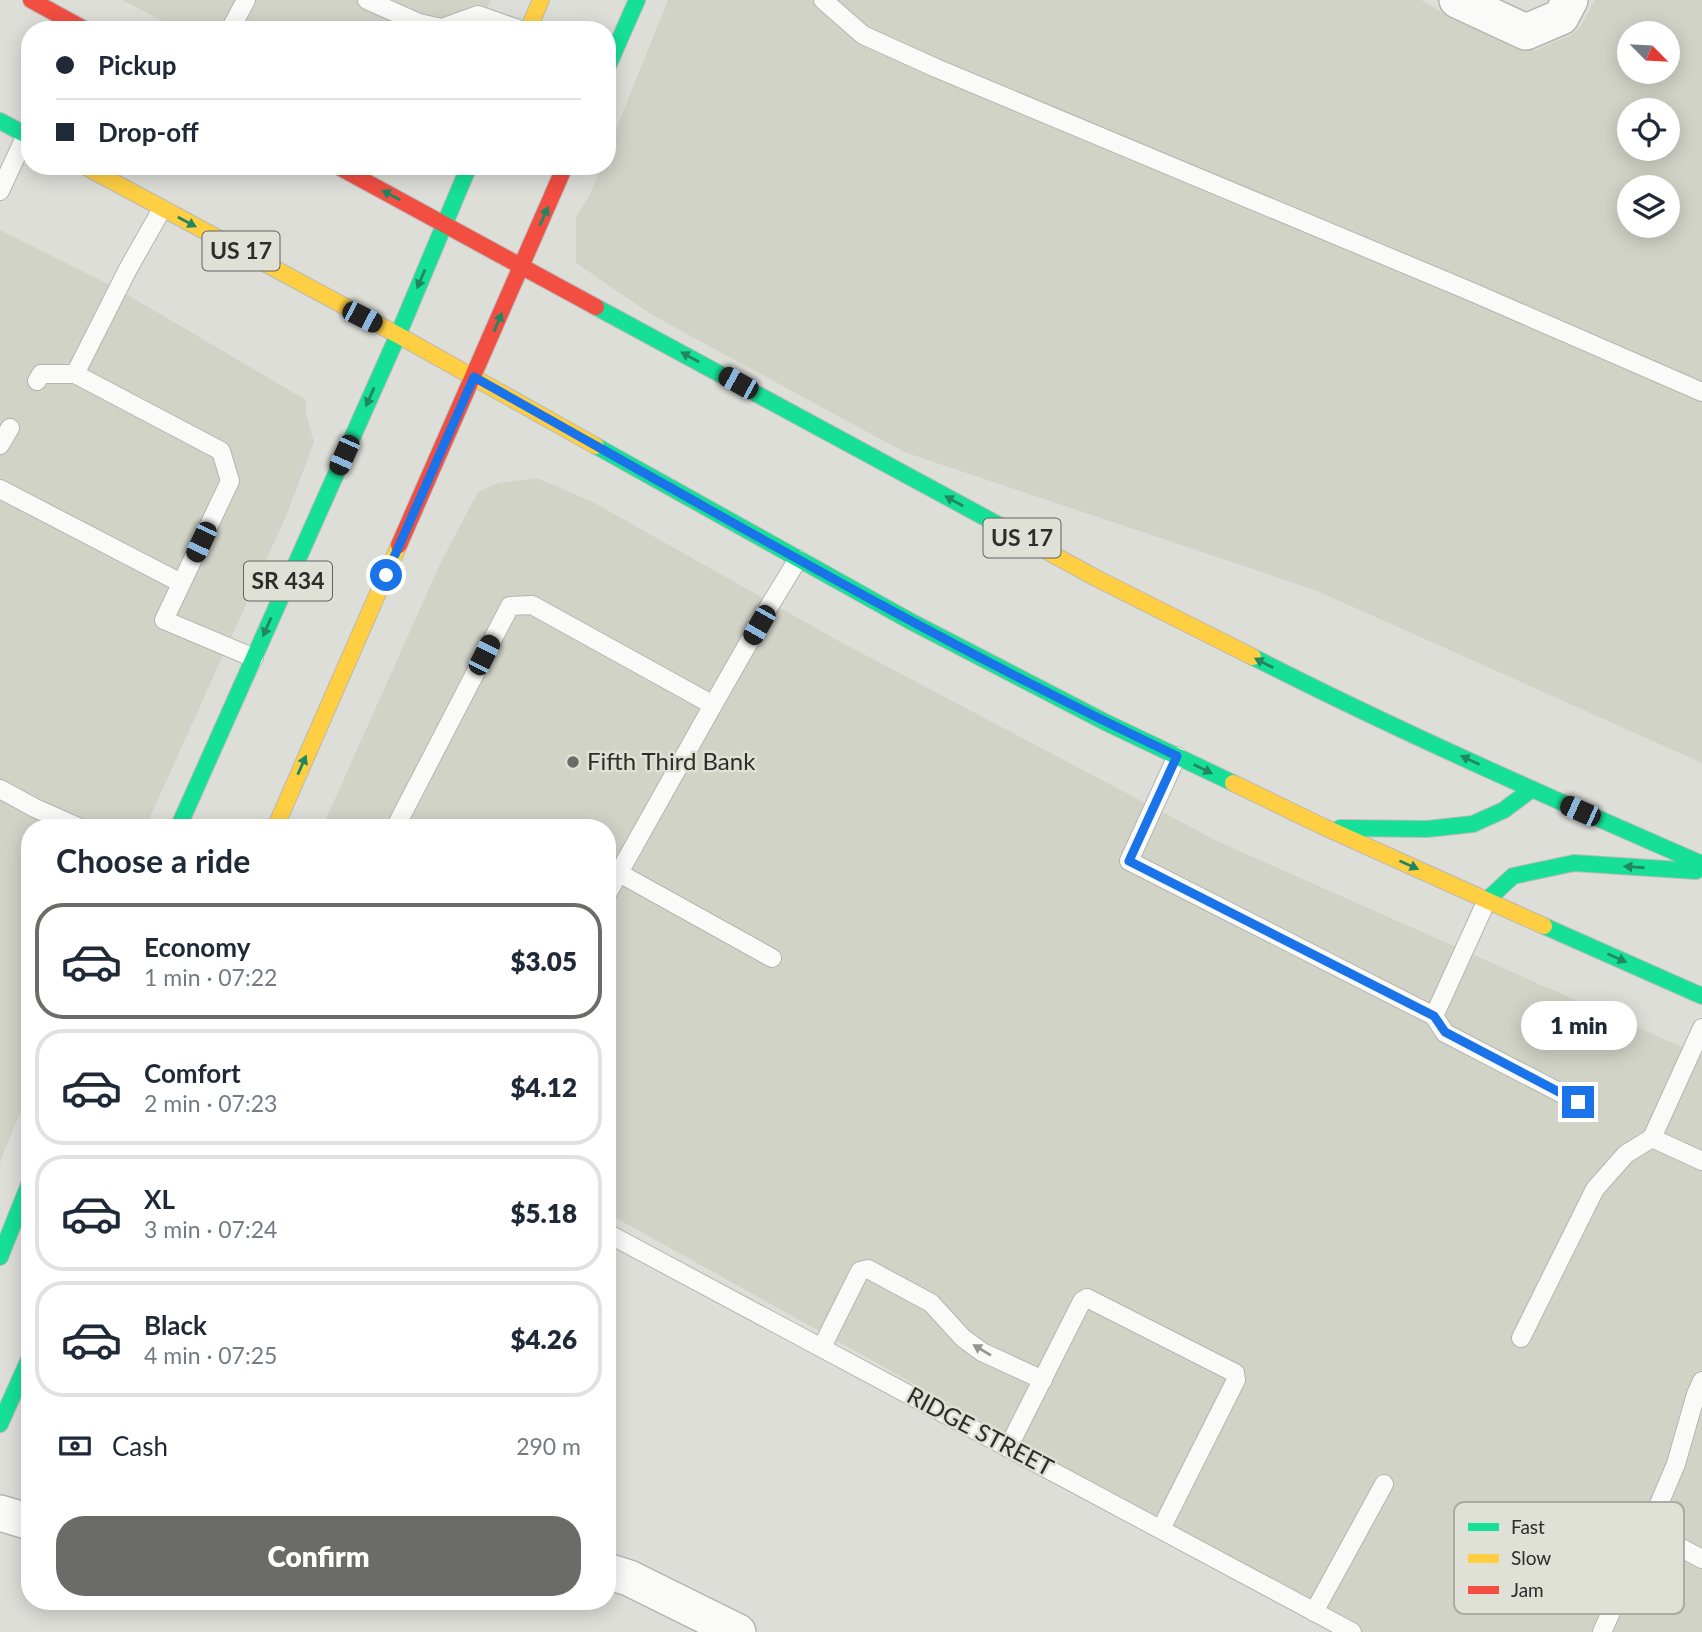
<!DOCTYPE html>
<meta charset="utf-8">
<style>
:root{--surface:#fff;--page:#f6f6f7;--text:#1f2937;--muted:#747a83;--line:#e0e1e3;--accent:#6b6b67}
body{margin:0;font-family:Lato,sans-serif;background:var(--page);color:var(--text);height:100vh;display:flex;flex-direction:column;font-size:26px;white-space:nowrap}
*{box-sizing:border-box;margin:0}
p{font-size:23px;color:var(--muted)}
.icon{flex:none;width:38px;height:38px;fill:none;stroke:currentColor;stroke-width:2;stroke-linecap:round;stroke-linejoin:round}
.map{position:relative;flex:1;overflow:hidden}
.panel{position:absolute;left:21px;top:819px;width:595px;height:791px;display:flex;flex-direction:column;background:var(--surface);border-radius:28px;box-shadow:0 4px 18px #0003}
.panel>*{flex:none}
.guide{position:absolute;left:21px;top:21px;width:595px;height:154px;border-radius:28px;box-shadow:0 4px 18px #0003;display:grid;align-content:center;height:154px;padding:0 35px;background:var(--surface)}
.needle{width:46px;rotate:114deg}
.buttons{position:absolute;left:1617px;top:21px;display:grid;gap:14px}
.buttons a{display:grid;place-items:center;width:63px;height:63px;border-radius:50%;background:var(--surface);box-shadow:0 4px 18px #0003;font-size:35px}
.end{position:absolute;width:32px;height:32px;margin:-16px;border:9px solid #1a73e8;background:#fff;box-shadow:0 0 0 4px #fff}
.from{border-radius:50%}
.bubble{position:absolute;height:49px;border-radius:24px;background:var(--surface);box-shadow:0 4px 18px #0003;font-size:23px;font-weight:800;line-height:49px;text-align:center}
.car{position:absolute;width:21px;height:42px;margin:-21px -10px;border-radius:9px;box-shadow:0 0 5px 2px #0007;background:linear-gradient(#222 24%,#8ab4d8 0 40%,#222 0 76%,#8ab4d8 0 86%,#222 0)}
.guide b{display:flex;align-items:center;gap:24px;height:66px;font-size:26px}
.guide b+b{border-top:2px solid var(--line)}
.guide i{width:18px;height:18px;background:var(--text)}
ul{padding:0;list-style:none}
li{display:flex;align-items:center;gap:21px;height:116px;margin:0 14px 10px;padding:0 21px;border:4px solid var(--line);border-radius:28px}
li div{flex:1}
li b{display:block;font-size:26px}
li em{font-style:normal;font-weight:800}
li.selected{border-color:var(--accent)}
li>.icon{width:63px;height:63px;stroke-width:1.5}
h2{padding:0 35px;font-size:32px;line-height:84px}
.pay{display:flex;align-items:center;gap:18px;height:77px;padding:0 35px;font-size:26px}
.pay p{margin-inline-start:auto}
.button{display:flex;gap:14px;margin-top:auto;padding:14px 35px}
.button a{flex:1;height:80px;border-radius:28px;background:var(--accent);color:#fff;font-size:28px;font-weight:800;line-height:80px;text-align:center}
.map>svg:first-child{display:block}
</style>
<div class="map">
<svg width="1702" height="1632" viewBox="0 0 1702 1632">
<rect width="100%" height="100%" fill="#deded9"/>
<!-- built -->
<g fill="#d2d3c7" fill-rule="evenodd">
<path d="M122 0H491L477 30H180Z"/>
<path d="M668 0H1421L1457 21 1519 49 1536 50 1571 35 1580 27 1595 0H1702V763L1315 590 904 452 652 315 576 263V217L590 195 601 166H607V151ZM1629 33H1668V72H1629ZM1629 110H1668V149H1629ZM1629 187H1668V226H1629Z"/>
<path d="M0 230 116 288 306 400V414L314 442 287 514 145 828H30V1089L0 1162Z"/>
<path d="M537 478 593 502 837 640 1219 842 1702 1056V1632H1361L607 1213V828H322L440 564 478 492 498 483Z"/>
</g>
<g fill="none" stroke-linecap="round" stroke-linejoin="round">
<defs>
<g id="lane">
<path d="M367 0 419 23 442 28 478 15 521 30"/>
<path d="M823 0 863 35 936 68 1472 292 1702 392"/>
<path d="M230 30 246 0"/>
<path d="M0 191 26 135"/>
<path d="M162 209 128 269 75 374 221 451 230 481 164 620 254 658"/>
<path d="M37 381 41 374H75"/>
<path d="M0 445 10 428"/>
<path d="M0 489 181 583"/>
<path d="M713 705 770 605 798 559"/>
<path d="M1177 756 1129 861 1434 1016 1487 900"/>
<path d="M0 789 35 808 80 828"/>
<path d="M395 828 510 606 532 605 713 705 607 894"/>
<path d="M619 873 772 958"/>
<path d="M1434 1016 1445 1033 1578 1102"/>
<path d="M1702 1028 1652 1138 1702 1161"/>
<path d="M607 1233 1352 1632"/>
<path d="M1521 1338 1595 1189 1626 1154 1652 1138"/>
<path d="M822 1347 860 1271 868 1269 931 1303 963 1338 982 1352 1043 1380"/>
<path d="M1008 1448 1082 1301 1087 1298 1235 1373 1236 1380 1161 1529"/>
<path d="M1648 1530 1702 1559"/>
<path d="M1314 1612 1384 1484"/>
<path d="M1602 1632 1648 1530 1676 1464 1696 1394 1702 1381"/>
</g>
<g id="street">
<path d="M1457 0 1526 32 1561 17 1570 0"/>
<path d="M0 1513 30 1522"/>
<path d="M607 1571 629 1578 738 1632"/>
</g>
<g id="fast">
<path d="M607 68 637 0"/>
<path d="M0 121 30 137"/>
<path d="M596 307 1008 530"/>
<path d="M596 446 910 621 1105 722 1233 783"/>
<path d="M1253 657C1400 732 1551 798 1702 864"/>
<path d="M178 828 398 335 469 166"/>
<path d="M1340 828 1427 829 1473 824 1504 810 1532 789"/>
<path d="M1487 900 1513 876 1574 863 1696 871"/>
<path d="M1544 926 1702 996"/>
<path d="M0 1257 30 1182"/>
<path d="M0 1424 30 1357"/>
</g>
<g id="slow">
<path d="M528 30 541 0"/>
<path d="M84 166 398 335 596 446"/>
<path d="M1008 530 1096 578 1253 657"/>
<path d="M1233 783 1324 827 1544 926"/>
<path d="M275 828 399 545"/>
</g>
<g id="jam">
<path d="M31 0 86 30"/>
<path d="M337 166 596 307"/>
<path d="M399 545 565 166"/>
</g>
</defs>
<!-- lane casing -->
<use href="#lane" stroke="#b4b5b0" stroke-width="20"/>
<!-- street casing -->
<use href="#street" stroke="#b4b5b0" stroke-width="38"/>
<!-- fast casing -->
<use href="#fast" stroke="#b9b9b7" stroke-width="18"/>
<!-- slow casing -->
<use href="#slow" stroke="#b9b9b7" stroke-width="18"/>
<!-- jam casing -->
<use href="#jam" stroke="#b9b9b7" stroke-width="18"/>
<!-- lane -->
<use href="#lane" stroke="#fafaf9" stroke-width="18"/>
<!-- street -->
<use href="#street" stroke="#fafaf9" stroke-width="35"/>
<!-- fast -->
<use href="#fast" stroke="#16e098" stroke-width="16"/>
<!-- slow -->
<use href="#slow" stroke="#ffcf43" stroke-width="16"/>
<!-- jam -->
<use href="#jam" stroke="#f24e42" stroke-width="16"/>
</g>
<!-- one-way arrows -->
<defs><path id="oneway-solid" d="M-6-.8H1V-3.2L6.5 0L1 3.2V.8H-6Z" transform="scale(1.75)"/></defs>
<g fill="#228660">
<use href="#oneway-solid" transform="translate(391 195) rotate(-152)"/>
<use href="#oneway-solid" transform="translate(544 216) rotate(-66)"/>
<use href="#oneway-solid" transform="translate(187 222) rotate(28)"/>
<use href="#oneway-solid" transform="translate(421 279) rotate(113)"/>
<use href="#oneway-solid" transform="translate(498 322) rotate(-67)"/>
<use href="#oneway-solid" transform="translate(690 357) rotate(-151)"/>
<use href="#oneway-solid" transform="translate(370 397) rotate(114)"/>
<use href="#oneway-solid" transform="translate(954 501) rotate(-151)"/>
<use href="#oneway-solid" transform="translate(267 627) rotate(114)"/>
<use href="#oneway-solid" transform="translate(1264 663) rotate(-153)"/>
<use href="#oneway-solid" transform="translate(1470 760) rotate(-155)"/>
<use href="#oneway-solid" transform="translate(302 765) rotate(-66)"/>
<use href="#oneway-solid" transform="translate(1203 769) rotate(26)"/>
<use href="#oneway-solid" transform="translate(1409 865) rotate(24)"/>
<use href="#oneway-solid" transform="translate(1634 867) rotate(-176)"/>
<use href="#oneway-solid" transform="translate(1617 958) rotate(24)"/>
</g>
<use fill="#949491" href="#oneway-solid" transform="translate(982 1350) rotate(-149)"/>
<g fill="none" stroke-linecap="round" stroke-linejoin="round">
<!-- route -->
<path stroke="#1a73e8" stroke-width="9" d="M386 575 474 377C706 507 936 642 1177 756L1129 861 1434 1016 1445 1032 1578 1102"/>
</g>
<!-- markers -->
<circle fill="#6b6b67" stroke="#dfe1d6" stroke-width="2.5" cx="573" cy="762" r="7"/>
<g text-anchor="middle" stroke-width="5" stroke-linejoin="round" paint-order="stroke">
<!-- shield labels -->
<g fill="#dfe1d6" stroke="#62635d" stroke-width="2">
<rect x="202.5" y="231.5" width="77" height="39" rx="5"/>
<rect x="983.5" y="518.5" width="77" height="39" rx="5"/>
<rect x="244" y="561.5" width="88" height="39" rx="5"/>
</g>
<g font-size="23" font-weight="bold" fill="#2d2d29">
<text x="241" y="259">US 17</text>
<text x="1022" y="546">US 17</text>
<text x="288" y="589">SR 434</text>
</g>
<!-- poi labels -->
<g font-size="24" fill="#2d2d29" stroke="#dfe1d6" text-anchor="start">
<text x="587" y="770">Fifth Third Bank</text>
</g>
<!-- street labels -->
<g font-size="24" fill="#2d2d29" stroke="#dfe1d6">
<text transform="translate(980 1432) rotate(28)" y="8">RIDGE STREET</text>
</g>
</g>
<!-- legend -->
<rect x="1454" y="1502" width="230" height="112" rx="10" fill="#dfe1d6" stroke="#aaaba2" stroke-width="2"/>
<rect x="1468" y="1523" width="31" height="8" fill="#16e098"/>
<rect x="1468" y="1554" width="31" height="9" fill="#ffcf43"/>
<rect x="1468" y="1586" width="31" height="8" fill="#f24e42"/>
<g font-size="19" fill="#2d2d29">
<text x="1511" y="1534">Fast</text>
<text x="1511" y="1565">Slow</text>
<text x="1511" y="1597">Jam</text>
</g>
</svg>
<div class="buttons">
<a><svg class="needle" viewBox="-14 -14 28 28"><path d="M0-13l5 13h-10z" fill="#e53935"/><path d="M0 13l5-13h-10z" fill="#747a83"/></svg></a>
<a><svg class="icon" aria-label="locate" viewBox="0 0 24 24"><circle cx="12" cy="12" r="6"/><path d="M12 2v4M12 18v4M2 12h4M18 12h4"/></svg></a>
<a><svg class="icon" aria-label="layers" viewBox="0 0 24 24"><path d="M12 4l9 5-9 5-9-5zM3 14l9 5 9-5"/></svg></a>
</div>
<i class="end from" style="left:386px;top:575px"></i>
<i class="end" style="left:1578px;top:1102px"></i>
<div class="bubble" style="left:1521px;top:1001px;width:116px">1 min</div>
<i class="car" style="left:362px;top:317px;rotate:117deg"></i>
<i class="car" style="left:738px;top:383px;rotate:299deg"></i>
<i class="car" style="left:344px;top:455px;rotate:204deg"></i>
<i class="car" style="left:201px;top:542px;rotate:205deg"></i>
<i class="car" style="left:759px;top:625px;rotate:210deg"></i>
<i class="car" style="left:484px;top:655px;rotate:27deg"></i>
<i class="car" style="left:1580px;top:811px;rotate:294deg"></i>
<div class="guide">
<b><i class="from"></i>Pickup</b>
<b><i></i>Drop-off</b>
</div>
<section class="panel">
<h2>Choose a ride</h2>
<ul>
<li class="selected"><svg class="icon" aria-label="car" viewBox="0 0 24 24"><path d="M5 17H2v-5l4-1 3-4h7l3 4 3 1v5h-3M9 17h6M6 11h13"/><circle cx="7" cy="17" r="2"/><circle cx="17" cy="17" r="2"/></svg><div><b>Economy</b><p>1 min · 07:22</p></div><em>$3.05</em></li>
<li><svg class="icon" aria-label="car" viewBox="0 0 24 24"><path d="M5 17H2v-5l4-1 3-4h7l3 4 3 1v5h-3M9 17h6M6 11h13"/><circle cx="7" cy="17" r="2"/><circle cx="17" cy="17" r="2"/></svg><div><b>Comfort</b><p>2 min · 07:23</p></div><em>$4.12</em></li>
<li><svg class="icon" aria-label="car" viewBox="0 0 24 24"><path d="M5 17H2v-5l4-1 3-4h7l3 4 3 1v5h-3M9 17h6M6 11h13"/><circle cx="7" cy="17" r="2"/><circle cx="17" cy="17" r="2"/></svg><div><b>XL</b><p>3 min · 07:24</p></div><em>$5.18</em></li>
<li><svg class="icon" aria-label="car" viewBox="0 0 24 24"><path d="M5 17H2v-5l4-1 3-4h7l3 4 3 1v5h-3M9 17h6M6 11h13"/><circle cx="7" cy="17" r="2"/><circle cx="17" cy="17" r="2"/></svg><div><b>Black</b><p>4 min · 07:25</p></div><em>$4.26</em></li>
</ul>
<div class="pay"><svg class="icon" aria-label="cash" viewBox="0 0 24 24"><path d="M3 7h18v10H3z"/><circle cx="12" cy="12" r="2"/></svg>Cash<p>290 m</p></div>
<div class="button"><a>Confirm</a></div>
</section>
</div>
